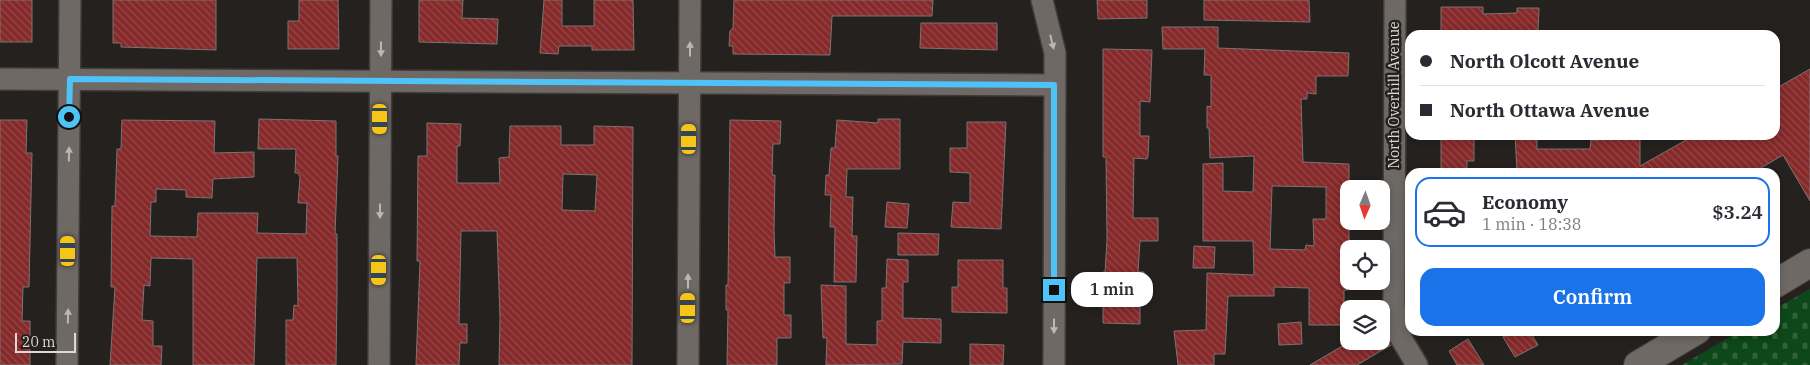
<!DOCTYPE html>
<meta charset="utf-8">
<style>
:root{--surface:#fff;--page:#f7f7f7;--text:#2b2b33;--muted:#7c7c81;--line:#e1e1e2;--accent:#1a73e8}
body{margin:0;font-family:"IBM Plex Serif",serif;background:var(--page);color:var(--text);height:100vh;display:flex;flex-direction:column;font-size:19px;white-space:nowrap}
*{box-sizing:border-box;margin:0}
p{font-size:16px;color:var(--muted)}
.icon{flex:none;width:28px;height:28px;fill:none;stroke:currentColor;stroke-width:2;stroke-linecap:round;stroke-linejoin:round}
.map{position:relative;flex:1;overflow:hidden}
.drawer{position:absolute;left:1405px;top:168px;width:375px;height:168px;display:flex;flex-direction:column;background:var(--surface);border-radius:15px;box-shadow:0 2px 8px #0003}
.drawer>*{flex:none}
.top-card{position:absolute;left:1405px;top:30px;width:375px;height:110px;border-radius:15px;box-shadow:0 2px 8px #0003;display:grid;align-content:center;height:110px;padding:0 15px;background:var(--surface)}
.needle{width:32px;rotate:182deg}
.tools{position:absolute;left:1340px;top:180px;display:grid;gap:10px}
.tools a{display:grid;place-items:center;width:50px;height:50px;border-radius:10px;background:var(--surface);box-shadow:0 2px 8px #0003;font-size:25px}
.scale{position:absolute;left:15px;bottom:12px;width:61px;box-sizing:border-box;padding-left:5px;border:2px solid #dcd9d7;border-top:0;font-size:14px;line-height:18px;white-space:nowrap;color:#dcd9d7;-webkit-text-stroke:4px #25211e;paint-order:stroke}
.end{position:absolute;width:22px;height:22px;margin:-11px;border:6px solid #4fc3f7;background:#111;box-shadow:0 0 0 2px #111}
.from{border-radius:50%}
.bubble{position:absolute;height:35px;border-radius:15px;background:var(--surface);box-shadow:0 2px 8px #0003;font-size:16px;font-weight:600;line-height:35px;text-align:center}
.car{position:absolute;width:15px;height:30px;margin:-15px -8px;border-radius:6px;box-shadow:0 0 4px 1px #0007;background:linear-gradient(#f5c518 24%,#345 0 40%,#f5c518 0 76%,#345 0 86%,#f5c518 0)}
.top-card b{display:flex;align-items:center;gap:18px;height:48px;font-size:19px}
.top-card b+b{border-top:1px solid var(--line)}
.top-card i{width:12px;height:12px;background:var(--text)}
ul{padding:9px 0 0;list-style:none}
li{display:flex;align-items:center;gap:15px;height:70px;margin:0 10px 8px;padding:0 5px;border:2px solid transparent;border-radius:15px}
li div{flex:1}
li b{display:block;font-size:19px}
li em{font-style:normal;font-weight:600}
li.current{border-color:var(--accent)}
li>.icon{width:45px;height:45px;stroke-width:1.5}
.button{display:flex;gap:10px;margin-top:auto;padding:10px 15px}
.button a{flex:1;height:58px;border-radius:15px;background:var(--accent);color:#fff;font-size:20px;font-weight:600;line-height:58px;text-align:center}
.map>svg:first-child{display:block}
</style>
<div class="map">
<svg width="1810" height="365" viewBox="0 0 1810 365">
<defs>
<pattern id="cemetery-stones" width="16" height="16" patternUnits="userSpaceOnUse" patternTransform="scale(1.25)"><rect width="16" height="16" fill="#0e471a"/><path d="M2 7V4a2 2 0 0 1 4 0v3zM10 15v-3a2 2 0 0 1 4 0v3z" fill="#30613b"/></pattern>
<pattern id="building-back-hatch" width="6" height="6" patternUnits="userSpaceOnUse" patternTransform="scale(1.25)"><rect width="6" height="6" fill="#85292a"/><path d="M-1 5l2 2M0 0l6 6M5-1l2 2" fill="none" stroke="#964748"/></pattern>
</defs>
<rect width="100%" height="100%" fill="#25211e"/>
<!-- cemetery -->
<path fill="url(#cemetery-stones)" d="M1810 289V365H1682L1741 330H1775V309Z"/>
<!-- building -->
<g fill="url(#building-back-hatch)" stroke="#7b7473" fill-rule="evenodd">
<rect x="0" y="0" width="32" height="42"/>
<path d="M113 0H216V50L121 47V43H113Z"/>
<path d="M299 0H338L339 49H288V21H299Z"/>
<path d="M419 0H463L462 18 498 19 497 44 419 42Z"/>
<path d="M544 0H562V26H594V0H633L634 50H592V46H559L558 54 540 53Z"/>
<path d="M734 0H933L932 16H832L830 55 733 54V46H729L730 31 733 28Z"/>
<path d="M1097 0H1147V18L1098 19Z"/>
<path d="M1204 0H1309L1310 22 1204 20Z"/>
<path d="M1441 7H1483V14L1517 13V8H1539L1538 31H1441Z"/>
<path d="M921 23H997V50L920 48Z"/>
<path d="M1162 27H1218V48L1349 53 1348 76H1316V94L1307 93V99H1301L1303 162 1349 164V274L1348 290H1344V325H1309V288L1274 287V296H1228L1225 354H1214V365H1178L1174 331 1206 330 1207 273 1254 275 1253 241H1203V164L1223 163V191L1253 192 1254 156 1210 158 1209 128H1207V106L1211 107V75H1204L1205 49H1163ZM1272 186 1326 187V219H1313L1314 246 1306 245 1305 250 1270 249Z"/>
<path d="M1103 49 1152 50 1150 102 1140 101V136H1149L1148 156 1147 159 1134 158 1133 218H1158V241H1140L1138 272H1144V297H1140V324L1103 323V272H1105L1107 240 1106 157H1103Z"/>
<path d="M1810 69V201L1783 155 1754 172H1631L1634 171 1561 169 1517 171 1515 135H1537V149H1590L1591 140 1621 139V135H1640V166L1695 135H1734L1738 141 1749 135H1775V89Z"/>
<path d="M259 119 336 121V156H338L335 234H337V294L336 365H286V320H293L294 305 298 306 297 258H257L254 365H193V259L151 258 150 286 144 285 142 320 153 321V346H162L161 365H110L115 287H111L112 206H115L117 149H121L122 120 215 121 214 153 254 152V177L213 179 212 198 186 197V190L156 189V202H151L150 236 197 237 198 213H258L257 233 306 234 307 203H298L300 177 298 173H295L296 149H258Z"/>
<path d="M878 119H900V169H847L846 197H853L852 236H857L856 282H834L835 227H830L831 195H825L826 175H829L831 148H835L837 120 878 123Z"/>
<path d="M0 120H27L26 153H32L29 287H23L22 321H30V365H0Z"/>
<path d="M730 120 781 121 780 144H773L772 175H775L774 230 775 257H790V283H784V315H791V338H777V365H727L728 310H726V285H728Z"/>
<path d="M967 122H1006L1001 229 951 227 953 202 970 203V173L950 172V148H967Z"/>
<path d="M427 123 461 124 460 146H457V183H500L499 158 509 157 510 126H561V145H594V126L633 127 632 365H499L500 318 497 231H461L459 324H467V343H460L459 365H416L420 261H417L418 156H427ZM563 174 597 175 595 211 562 210Z"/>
<path d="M1441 135H1474V161H1467V169L1441 170Z"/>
<path d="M887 202 909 204 907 228 885 227Z"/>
<path d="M898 233 939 234 938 255H898Z"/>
<path d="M1194 246 1215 247 1214 268H1193Z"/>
<path d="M887 259 908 260V282H903V318L941 319V343L903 342 902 364 826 365 827 338H823L821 285 846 286V344L877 345V321H882V288H886Z"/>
<path d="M958 260H1003V288H1007V313L952 312V287H958Z"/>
<path d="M1301 322 1302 344 1279 345 1278 324Z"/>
<path d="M1504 330H1529L1538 345 1515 357 1503 337 1507 335Z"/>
<path d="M1468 339 1484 365H1457L1449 351Z"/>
<path d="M970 344 1004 345 1003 365H970Z"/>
<path d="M1344 345H1391L1357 365H1310Z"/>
</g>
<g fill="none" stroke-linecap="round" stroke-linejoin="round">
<defs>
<g id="minor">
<path d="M1042 0 1055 53 1054 365"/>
<path d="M1395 0 1394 305 1398 333 1417 365"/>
<path d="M0 79 1054 85"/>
<path d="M67 365 70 0"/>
<path d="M379 365 381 0"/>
<path d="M688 365 690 0"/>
</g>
<g id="secondary">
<path d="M1775 284 1810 263"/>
<path d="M1638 365 1697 330"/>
</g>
</defs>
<!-- minor casing -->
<use href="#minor" stroke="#3f3c3a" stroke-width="24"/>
<!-- secondary casing -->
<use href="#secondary" stroke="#3f3c3a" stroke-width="30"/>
<!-- minor -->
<use href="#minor" stroke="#6f6965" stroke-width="21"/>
<!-- secondary -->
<use href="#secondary" stroke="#6f6965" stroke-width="28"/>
</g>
<!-- one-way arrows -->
<defs><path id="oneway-solid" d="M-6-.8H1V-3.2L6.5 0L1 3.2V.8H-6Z" transform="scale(1.25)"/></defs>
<g fill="#bbb7b5">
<use href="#oneway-solid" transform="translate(1052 42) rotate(76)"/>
<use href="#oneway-solid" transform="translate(381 49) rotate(90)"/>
<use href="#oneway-solid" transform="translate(690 49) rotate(-90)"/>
<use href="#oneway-solid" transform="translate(69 154) rotate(-89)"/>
<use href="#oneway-solid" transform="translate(380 211) rotate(90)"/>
<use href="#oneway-solid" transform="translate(688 281) rotate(-90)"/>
<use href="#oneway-solid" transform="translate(68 316) rotate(-89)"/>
<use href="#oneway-solid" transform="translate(1054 326) rotate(90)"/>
</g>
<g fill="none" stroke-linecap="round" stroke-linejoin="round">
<!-- route -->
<path stroke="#4fc3f7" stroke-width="6" d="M69 117 70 79 1054 85V290"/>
</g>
<g text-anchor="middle" stroke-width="5" stroke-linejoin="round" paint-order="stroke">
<!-- street labels -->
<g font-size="14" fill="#dcd9d7" stroke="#25211e">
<text transform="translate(1394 95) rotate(-90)" y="5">North Overhill Avenue</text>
</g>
</g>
</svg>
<div class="tools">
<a><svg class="needle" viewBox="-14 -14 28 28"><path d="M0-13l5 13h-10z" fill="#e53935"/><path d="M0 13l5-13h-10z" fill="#7c7c81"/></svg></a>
<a><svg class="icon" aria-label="locate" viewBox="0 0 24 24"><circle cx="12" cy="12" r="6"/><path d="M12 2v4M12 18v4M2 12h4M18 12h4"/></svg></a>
<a><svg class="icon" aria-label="layers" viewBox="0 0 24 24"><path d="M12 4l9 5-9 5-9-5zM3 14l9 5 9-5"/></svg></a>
</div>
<div class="scale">20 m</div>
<i class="end from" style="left:69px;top:117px"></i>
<i class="end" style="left:1054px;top:290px"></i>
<div class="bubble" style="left:1071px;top:272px;width:82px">1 min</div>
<i class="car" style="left:380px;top:119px;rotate:180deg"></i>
<i class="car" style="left:689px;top:139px;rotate:0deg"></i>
<i class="car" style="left:68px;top:251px;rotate:0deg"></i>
<i class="car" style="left:379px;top:270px;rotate:180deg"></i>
<i class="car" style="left:688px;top:308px;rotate:0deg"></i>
<div class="top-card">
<b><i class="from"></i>North Olcott Avenue</b>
<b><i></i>North Ottawa Avenue</b>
</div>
<section class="drawer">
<ul>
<li class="current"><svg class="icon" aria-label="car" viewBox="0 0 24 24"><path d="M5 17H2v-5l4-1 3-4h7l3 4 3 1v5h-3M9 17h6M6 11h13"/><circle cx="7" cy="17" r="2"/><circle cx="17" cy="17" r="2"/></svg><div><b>Economy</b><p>1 min · 18:38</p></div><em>$3.24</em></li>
</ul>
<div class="button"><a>Confirm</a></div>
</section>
</div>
